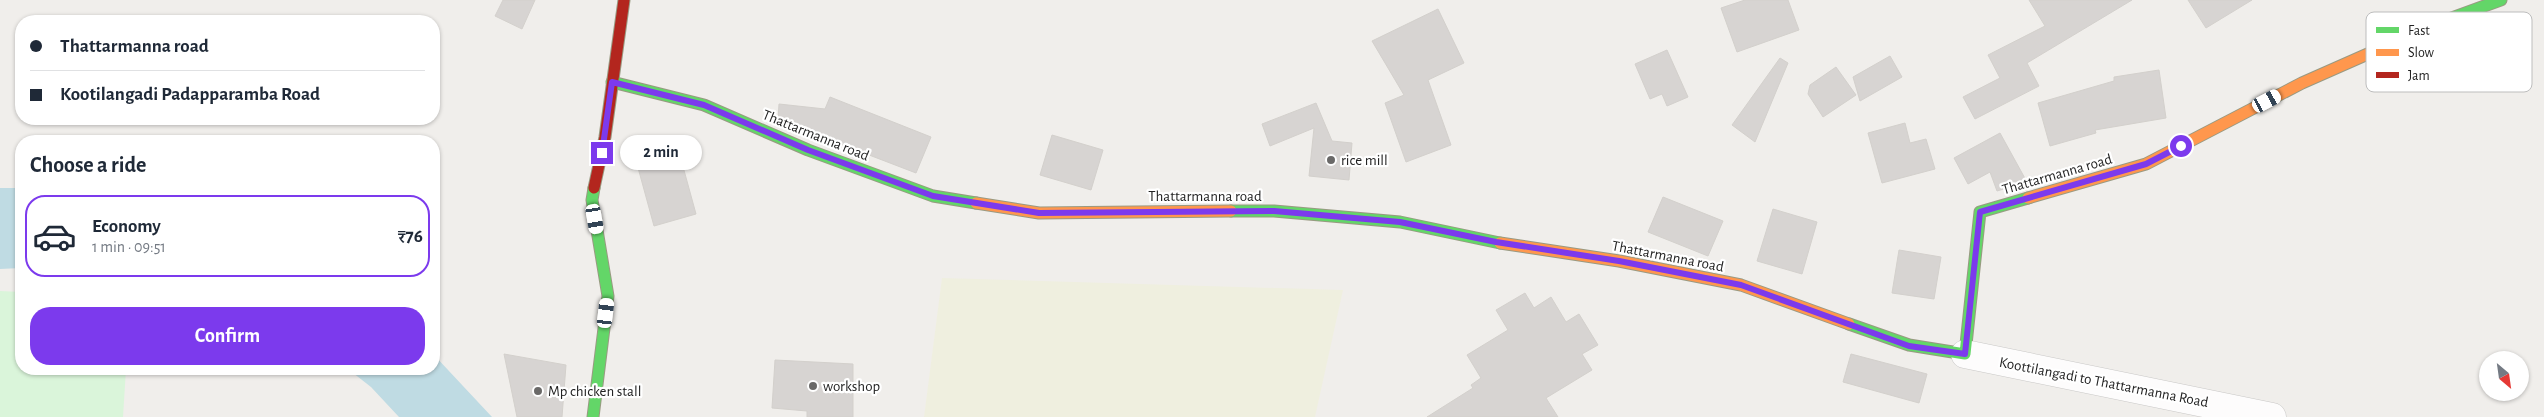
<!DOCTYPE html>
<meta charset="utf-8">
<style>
:root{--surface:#fff;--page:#f2f2f3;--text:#1f2937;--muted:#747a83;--line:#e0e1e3;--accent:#7c3aed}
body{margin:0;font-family:"Alegreya Sans",sans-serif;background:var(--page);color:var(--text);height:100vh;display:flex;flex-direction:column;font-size:19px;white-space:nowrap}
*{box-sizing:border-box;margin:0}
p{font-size:16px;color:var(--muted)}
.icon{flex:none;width:28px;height:28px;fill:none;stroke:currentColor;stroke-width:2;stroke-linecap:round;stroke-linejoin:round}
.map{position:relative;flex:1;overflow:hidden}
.sheet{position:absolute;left:15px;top:135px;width:425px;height:240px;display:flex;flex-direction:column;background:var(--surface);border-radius:20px;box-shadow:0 1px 4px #0004}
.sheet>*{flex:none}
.guide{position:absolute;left:15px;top:15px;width:425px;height:110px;border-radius:20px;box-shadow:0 1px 4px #0004;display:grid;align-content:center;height:110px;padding:0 15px;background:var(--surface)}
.needle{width:32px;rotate:151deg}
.buttons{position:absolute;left:2479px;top:351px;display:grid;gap:10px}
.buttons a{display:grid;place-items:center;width:50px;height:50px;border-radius:50%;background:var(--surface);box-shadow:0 1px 4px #0004;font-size:25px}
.end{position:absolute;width:22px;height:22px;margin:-11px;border:6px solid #7c3aed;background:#fff;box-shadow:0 0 0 2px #fff}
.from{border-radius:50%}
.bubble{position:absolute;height:35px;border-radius:18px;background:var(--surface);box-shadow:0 1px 4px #0004;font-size:16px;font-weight:600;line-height:35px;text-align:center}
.car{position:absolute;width:15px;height:30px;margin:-15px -8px;border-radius:6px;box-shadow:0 0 4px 1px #0007;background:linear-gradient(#fff 24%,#345 0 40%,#fff 0 76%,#345 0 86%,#fff 0)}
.guide b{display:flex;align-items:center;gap:18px;height:48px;font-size:19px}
.guide b+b{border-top:1px solid var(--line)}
.guide i{width:12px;height:12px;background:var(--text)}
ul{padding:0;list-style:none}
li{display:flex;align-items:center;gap:15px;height:82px;margin:0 10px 8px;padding:0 5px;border:2px solid transparent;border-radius:20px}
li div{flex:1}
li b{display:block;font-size:19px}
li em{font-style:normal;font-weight:600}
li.active{border-color:var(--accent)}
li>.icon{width:45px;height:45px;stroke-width:1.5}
h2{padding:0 15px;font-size:22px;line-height:60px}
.primary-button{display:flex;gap:10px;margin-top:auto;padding:10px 15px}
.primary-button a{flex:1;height:58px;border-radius:20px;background:var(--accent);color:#fff;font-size:20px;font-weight:600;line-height:58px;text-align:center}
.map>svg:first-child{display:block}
</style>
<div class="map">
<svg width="2544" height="417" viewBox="0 0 2544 417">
<rect width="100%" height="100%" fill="#f0eeeb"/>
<!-- farmland -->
<path fill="#efefdf" d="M942 278 1343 290 1315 417H924Z"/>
<!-- park -->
<path fill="#daf5da" d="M0 291 21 292V369H126L123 417H0Z"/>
<!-- water -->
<g fill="#bfdbe3">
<path d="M0 188H21V268L0 269Z"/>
<path d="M434 355 492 417H399L371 387 348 369H434Z"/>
</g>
<!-- building -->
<g fill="#d7d4d2" stroke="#d3d0cc">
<path d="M503 0H535L522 29 495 16Z"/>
<path d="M1745 0H1788L1799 30 1737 52 1721 8Z"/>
<path d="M2029 0H2132L2027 63 2039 86 1975 119 1963 97 2000 78 1988 55 2045 26Z"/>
<path d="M2188 0H2252L2206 28Z"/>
<path d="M1438 9 1464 63 1428 80 1451 145 1406 162 1385 103 1404 95 1372 41Z"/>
<path d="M1667 50 1688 97 1667 106 1662 94 1650 99 1635 64Z"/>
<path d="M1890 56 1902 77 1860 101 1853 77Z"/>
<path d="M1780 58 1788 63 1755 142 1732 125Z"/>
<path d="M1836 67 1856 95 1823 117 1808 94 1810 85Z"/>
<path d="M2159 70 2166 118 2095 130 2096 133 2050 146 2038 103 2114 81V77Z"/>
<path d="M830 97 931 137 916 173 778 120 779 104 825 109Z"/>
<path d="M1316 103 1332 141 1352 143 1349 180 1309 176 1314 128 1270 146 1262 124Z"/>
<path d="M1905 123 1910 143 1926 139 1935 169 1882 183 1868 133Z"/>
<path d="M2000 133 2027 182 1997 191 1990 172 1968 184 1954 158Z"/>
<path d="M1052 135 1103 150 1091 190 1040 175Z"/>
<path d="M679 152 696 214 654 226 637 164Z"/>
<path d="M1663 197 1723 221 1708 256 1648 232Z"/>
<path d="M1773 209 1817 222 1802 274 1757 261Z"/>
<path d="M1899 250 1941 257 1934 299 1892 293Z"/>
<path d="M1525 293 1534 308 1551 297 1566 322 1579 314 1598 345 1582 354 1592 370 1546 398 1558 417H1427L1473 388 1471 385 1481 378 1467 355 1508 330 1496 310Z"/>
<path d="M504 354 566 365 562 417H517Z"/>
<path d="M1851 354 1927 374 1919 403 1843 382Z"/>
<path d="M775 360 853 364V417H807V411L772 408Z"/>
</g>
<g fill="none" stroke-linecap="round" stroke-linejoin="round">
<defs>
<path id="street" d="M1965 354 2272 417"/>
<g id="fast">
<path d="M2379 49 2435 24 2501 0"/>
<path d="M612 82 704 105 808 150 933 196 976 203"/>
<path d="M1231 211H1274L1400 222 1500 243"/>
<path d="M1849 324 1909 345 1965 354 1980 212 2028 198"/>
<path d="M593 417 608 296 592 200 594 188"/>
</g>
<g id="slow">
<path d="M2028 198 2146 164 2302 83 2379 49"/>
<path d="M976 203 1039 213 1231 211"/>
<path d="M1500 243 1619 261 1741 285 1849 324"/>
</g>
<path id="jam" d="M594 188 605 137 624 0"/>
</defs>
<!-- street casing -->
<use href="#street" stroke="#c9c8c7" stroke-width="29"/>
<!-- fast casing -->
<use href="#fast" stroke="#999a82" stroke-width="13"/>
<!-- slow casing -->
<use href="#slow" stroke="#999a82" stroke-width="13"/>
<!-- jam casing -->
<use href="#jam" stroke="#999a82" stroke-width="13"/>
<!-- street -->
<use href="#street" stroke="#fdfcfc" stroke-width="28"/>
<!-- fast -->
<use href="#fast" stroke="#63d668" stroke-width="11"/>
<!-- slow -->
<use href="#slow" stroke="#ff974d" stroke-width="11"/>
<!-- jam -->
<use href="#jam" stroke="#b3261e" stroke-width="11"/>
</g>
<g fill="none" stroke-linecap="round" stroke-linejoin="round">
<!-- route -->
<path stroke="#7c3aed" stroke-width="6" d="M602 153 612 82 704 105 808 150 933 196 1039 213 1274 211 1400 222 1496 242 1619 261 1741 285 1909 346 1965 354 1980 212 2146 164 2181 146"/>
</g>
<!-- markers -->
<g fill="#6a6968" stroke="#fff" stroke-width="2">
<circle cx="1331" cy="160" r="5"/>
<circle cx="813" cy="386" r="5"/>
<circle cx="538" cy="391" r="5"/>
</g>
<g text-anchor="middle" stroke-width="4.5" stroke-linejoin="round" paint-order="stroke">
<!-- street labels -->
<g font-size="15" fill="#222" stroke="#fff">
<text transform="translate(816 135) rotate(22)" y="5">Thattarmanna road</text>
<text transform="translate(2057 174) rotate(-16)" y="5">Thattarmanna road</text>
<text x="1205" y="201">Thattarmanna road</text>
<text transform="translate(1668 256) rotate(11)" y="5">Thattarmanna road</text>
<text transform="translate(2104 382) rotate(11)" y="5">Koottilangadi to Thattarmanna Road</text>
</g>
<!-- poi labels -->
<g font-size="15" fill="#222" stroke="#fff" text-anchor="start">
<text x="1341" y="165">rice mill</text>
<text x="823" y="391">workshop</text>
<text x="548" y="396">Mp chicken stall</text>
</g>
</g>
<!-- legend -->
<rect x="2366" y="12" width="166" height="80" rx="8" fill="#fff" stroke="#bdbdbd" stroke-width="1"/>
<rect x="2376" y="27" width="23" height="6" fill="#63d668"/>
<rect x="2376" y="49" width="23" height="7" fill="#ff974d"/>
<rect x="2376" y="72" width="23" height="6" fill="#b3261e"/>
<g font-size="14" fill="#222">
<text x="2408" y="35">Fast</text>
<text x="2408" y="57">Slow</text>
<text x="2408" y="80">Jam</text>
</g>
</svg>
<div class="buttons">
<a><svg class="needle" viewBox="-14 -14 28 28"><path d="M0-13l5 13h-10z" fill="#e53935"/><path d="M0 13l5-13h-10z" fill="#747a83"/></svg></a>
</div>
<i class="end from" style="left:2181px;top:146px"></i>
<i class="end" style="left:602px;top:153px"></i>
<div class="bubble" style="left:620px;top:135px;width:82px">2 min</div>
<i class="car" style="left:2267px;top:101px;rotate:62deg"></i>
<i class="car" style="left:595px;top:219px;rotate:170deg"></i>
<i class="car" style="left:606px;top:313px;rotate:7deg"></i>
<div class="guide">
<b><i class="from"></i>Thattarmanna road</b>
<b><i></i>Kootilangadi Padapparamba Road</b>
</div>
<section class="sheet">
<h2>Choose a ride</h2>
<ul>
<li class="active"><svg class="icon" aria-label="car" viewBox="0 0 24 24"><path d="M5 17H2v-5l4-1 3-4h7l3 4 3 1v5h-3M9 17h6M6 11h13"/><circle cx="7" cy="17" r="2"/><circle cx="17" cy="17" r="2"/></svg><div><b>Economy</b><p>1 min · 09:51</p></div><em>₹76</em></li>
</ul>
<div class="primary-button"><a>Confirm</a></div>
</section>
</div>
